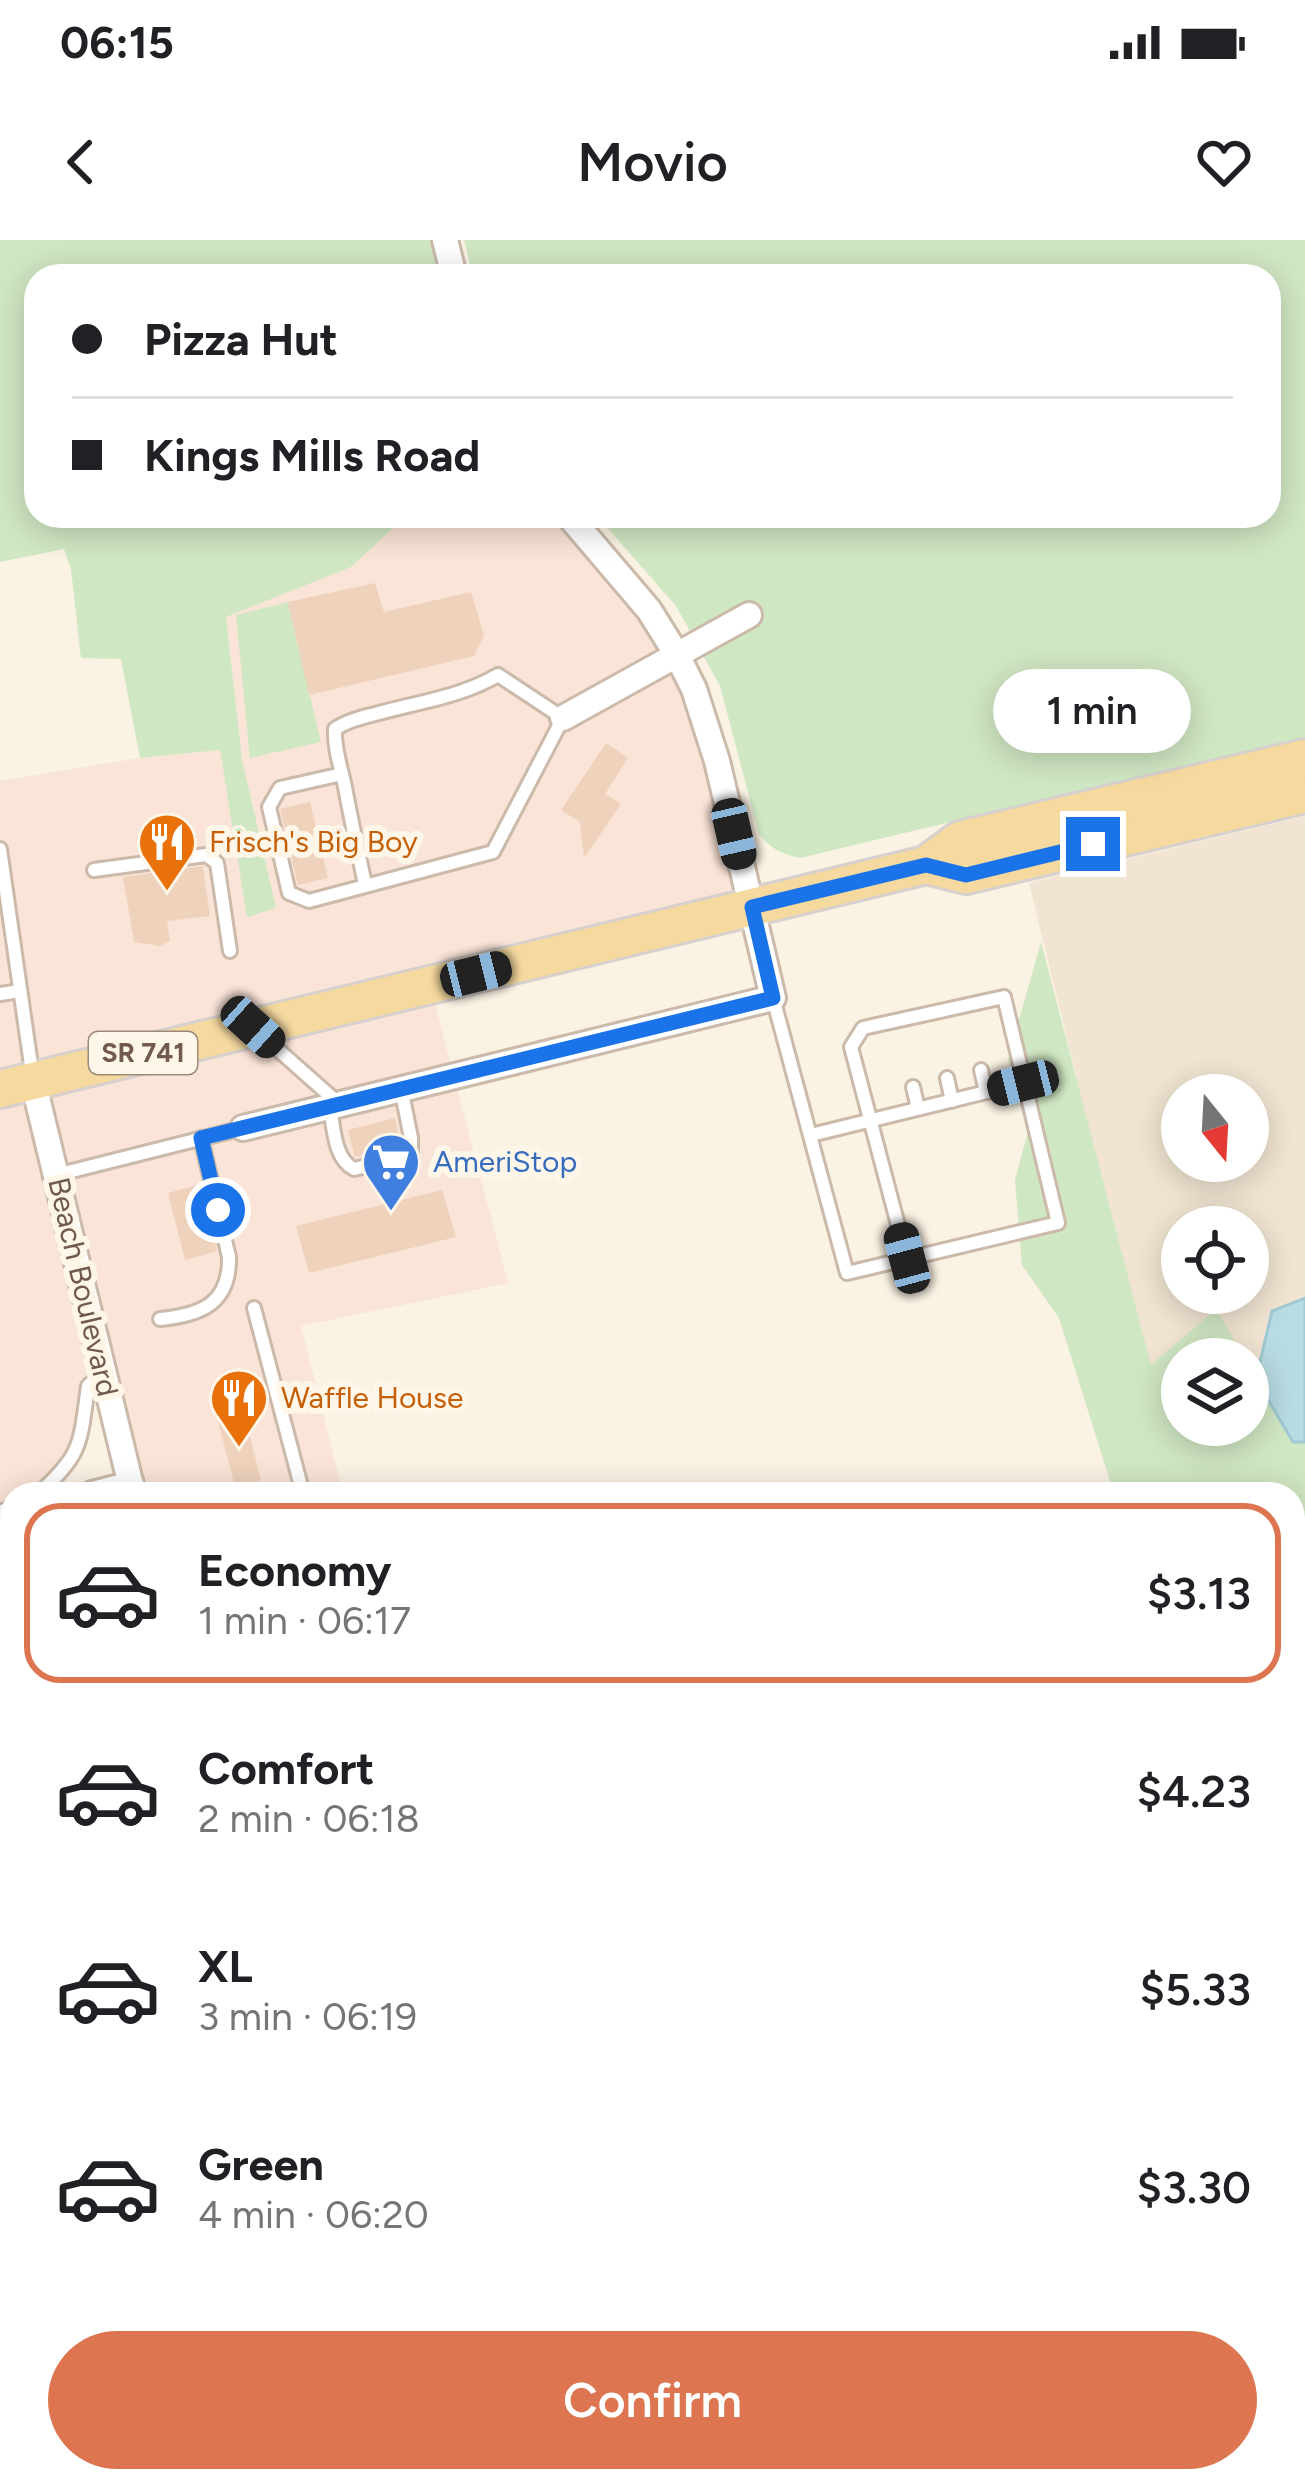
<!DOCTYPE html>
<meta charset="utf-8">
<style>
:root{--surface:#fff;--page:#f6f6f6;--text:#202124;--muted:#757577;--line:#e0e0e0;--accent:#dd7550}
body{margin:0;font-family:Figtree,sans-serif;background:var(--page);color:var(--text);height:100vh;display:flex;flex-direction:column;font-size:45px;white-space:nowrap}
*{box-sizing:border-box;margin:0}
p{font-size:39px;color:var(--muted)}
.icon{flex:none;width:66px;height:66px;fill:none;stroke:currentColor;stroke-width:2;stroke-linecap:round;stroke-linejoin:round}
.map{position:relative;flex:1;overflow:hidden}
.side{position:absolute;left:0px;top:1242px;width:1305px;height:1011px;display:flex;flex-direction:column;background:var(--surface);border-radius:36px 36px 0 0;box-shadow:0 6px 30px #0003}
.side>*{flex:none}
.guide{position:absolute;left:24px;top:24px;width:1257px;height:264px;border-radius:36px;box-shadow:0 6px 30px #0003;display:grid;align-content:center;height:264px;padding:0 48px;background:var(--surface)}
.needle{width:78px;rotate:162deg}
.buttons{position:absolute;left:1161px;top:834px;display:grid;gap:24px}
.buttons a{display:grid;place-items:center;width:108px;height:108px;border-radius:50%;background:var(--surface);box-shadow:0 6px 30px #0003;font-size:60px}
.end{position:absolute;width:54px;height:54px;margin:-27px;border:15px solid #1a73e8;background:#fff;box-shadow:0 0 0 6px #fff}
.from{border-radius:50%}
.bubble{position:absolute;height:84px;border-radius:42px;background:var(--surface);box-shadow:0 6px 30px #0003;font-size:39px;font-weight:600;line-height:84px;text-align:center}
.car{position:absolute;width:36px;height:72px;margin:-36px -18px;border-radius:15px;box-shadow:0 0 9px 3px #0007;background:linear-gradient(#222 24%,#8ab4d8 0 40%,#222 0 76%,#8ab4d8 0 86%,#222 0)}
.guide b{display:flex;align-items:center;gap:42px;height:114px;font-size:45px}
.guide b+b{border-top:3px solid var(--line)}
.guide i{width:30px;height:30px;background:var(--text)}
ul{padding:21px 0 0;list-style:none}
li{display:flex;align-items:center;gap:36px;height:180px;margin:0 24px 18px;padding:0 24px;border:6px solid transparent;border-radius:36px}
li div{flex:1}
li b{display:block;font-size:45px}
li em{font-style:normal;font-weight:600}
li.active{border-color:var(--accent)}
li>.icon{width:108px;height:108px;stroke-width:1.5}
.primary-button{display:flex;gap:24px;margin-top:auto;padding:24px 48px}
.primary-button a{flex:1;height:138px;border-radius:72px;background:var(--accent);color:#fff;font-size:48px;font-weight:600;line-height:138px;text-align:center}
.status{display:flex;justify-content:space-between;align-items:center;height:84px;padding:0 60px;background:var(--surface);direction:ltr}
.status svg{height:33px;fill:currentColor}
header{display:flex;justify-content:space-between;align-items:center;height:156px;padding:0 48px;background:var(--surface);font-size:54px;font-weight:600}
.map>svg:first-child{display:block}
</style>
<div class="status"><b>06:15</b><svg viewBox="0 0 49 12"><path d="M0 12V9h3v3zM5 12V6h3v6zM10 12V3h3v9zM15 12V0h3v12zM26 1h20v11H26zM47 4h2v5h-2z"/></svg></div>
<header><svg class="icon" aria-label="back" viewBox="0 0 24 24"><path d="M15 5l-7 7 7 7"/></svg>Movio<svg class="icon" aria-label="heart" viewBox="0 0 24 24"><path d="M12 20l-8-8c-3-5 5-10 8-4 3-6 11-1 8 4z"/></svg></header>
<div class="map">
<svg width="1305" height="2252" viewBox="0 0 1305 2252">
<rect width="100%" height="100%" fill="#faf2e3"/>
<!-- residential -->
<path fill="#f1e4d2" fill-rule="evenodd" d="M1305 576V1778L1293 1729V1254H1178L1029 643ZM1182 855H1248V921H1182ZM1182 987H1248V1053H1182ZM1182 1119H1248V1185H1182Z"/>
<!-- commercial -->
<g fill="#fae3d7">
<path d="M406 276H569L677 415 752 667 430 745 508 1043 301 1086 343 1254H92L130 1244 104 1134 88 1146 82 1198 38 1254H12V1264L0 1269V541L140 518 220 510 247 676 276 668 242 519 226 377 350 327Z"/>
<path d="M12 1274V1571L0 1519V1278Z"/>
</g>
<!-- green -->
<g fill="#d0e7c3">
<path d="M0 0H445L454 36H36V276H406L351 327 226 377 242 519 276 668 247 677 220 510 140 518 121 419 81 418 71 329 64 309 0 322Z"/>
<path d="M464 0H1305V497L800 618C781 614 771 609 759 594L720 446 676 366 597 276H1269V36H473Z"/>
<path d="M288 362 321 502 250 518 236 375Z"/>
<path d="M1041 702 1151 1125 1216 1069 1245 1119H1182V1185H1248V1125L1293 1202H1305V1671L1296 1686 1305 1727V2252H639L640 2241H1293V1254H1114L1059 1078 1022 1025 1015 940 1028 891 1008 819Z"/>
<path d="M12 1830V2009L0 2019V1836Z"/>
<path d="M282 2241H435L440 2252H289L281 2244Z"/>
</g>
<!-- water -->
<path fill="#b9dbe2" stroke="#a0c9d3" stroke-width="3" d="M1305 1058V1202H1293L1256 1139 1272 1071Z"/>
<!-- building -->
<g fill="#eed2bc">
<path d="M375 343 384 372 471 352 484 395 474 416 309 455 288 362Z"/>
<path d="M606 503 628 518 605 554 621 564 584 618 580 582 561 570Z"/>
<path d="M310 562 328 638 298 645 280 569Z"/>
<path d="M203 626 210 676 167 681 170 701 160 706 134 702 123 637Z"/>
<path d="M395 878 400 905 355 917 348 890Z"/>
<path d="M201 944 217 1011 185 1020 168 953Z"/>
<path d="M442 950 456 997 309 1033 296 986Z"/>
<path d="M243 1170 261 1240 235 1247 217 1177Z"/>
</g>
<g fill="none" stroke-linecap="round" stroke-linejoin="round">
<defs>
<g id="service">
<path d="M342 534 280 548 269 567 289 653 309 661 493 612 563 478 498 435C463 456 419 462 379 473 364 477 348 480 335 489 334 509 341 528 345 547 351 580 358 612 365 644"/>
<path d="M0 609 33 839"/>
<path d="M94 630 206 615 217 623 230 711"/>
<path d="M0 754 19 751"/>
<path d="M773 758 847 1033 1058 983 1004 757 863 788 851 807 907 1019"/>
<path d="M258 792 337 862"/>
<path d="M981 830 986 852"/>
<path d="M947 838 952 861"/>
<path d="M913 847 918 868"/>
<path d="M330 868C334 888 334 919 354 929L404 917 411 912V898L401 848"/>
<path d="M811 895 1023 843"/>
<path d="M56 935 243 888"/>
<path d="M254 1068 301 1246 299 1254"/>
<path d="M160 1079C202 1075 230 1063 229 1017L201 898"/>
<path d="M38 1254C83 1214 80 1203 88 1146L102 1133"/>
<path d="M0 1301 12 1320"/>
<path d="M0 1341 12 1332"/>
<path d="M0 1401 12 1448"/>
<path d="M0 1715 4 1735 0 1736"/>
</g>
<g id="minor">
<path d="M445 0 454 36"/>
<path d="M563 478 749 375"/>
<path d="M33 841 133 1254"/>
<path d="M243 888 773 758 717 521 694 449 677 415 649 370 569 276"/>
<path d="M92 1254 131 1244"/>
<path d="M0 1278 12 1274"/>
</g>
<g id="primary">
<path d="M926 625 966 635 1305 554"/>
<path d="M0 849 926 625 960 600 1305 518"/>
</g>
</defs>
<!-- service casing -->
<use href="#service" stroke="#cbbaaa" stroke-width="18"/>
<!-- minor casing -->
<use href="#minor" stroke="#cbbaaa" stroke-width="30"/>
<!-- primary casing -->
<use href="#primary" stroke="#d7d1cd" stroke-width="42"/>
<!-- path -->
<path stroke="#d2b6a0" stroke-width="3" stroke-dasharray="3 9" stroke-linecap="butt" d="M0 1996 12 1990"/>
<!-- service -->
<use href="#service" stroke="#fff" stroke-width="12"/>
<!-- minor -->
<use href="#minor" stroke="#fff" stroke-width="24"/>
<!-- primary -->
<use href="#primary" stroke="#f5d99f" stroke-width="36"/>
</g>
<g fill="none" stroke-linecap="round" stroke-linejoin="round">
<!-- route -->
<path stroke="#1a73e8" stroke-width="15" d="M218 970 201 898 773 758 752 667 926 625 966 635 1093 604"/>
</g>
<!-- icons -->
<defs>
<symbol id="restaurant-pin" viewBox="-11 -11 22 30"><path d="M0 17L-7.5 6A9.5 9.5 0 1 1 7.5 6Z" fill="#e8710a" stroke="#fef6e9"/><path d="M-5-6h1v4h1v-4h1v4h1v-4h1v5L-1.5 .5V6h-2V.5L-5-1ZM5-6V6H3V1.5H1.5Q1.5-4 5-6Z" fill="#fff"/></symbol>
<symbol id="supermarket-pin" viewBox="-11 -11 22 30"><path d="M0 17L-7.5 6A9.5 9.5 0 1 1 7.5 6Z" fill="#3f7fe0" stroke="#fef6e9"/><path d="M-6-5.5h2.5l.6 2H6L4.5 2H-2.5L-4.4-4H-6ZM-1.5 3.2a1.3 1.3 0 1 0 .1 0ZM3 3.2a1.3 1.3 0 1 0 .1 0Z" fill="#fff"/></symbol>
</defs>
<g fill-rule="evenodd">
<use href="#restaurant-pin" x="134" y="569" width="66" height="90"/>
<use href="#supermarket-pin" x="358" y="889" width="66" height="90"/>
<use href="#restaurant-pin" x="206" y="1125" width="66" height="90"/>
</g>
<g text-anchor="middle" stroke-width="12" stroke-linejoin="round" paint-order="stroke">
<!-- shield labels -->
<rect fill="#fef6e9" stroke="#9b897a" stroke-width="3" x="89" y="792" width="108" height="42" rx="9"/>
<g font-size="27" font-weight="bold" fill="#715a4b">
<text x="143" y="822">SR 741</text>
</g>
<!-- food labels -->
<g font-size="30" fill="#c56008" stroke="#fef6e9" text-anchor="start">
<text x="209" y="612">Frisch's Big Boy</text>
<text x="281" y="1168">Waffle House</text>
</g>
<!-- shop labels -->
<g font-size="30" fill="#366cbe" stroke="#fef6e9" text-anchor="start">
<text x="433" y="932">AmeriStop</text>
</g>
<!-- street labels -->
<g font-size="30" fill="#715a4b" stroke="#fef6e9">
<text transform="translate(83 1047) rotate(77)" y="10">Beach Boulevard</text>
</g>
</g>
</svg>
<div class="buttons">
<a><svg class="needle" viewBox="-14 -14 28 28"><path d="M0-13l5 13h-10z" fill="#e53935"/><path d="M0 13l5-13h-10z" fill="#757577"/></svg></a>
<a><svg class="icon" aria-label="locate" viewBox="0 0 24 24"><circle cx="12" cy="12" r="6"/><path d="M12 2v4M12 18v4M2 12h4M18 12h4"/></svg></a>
<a><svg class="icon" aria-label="layers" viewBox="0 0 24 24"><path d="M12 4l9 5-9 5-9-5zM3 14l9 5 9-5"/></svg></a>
</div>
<i class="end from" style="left:218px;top:970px"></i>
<i class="end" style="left:1093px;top:604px"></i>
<div class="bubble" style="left:993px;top:429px;width:198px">1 min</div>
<i class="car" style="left:734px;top:594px;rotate:167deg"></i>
<i class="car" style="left:476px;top:734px;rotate:76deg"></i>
<i class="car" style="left:253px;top:787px;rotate:132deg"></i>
<i class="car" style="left:1023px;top:843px;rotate:256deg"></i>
<i class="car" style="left:907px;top:1018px;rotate:345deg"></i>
<div class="guide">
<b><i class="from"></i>Pizza Hut</b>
<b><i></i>Kings Mills Road</b>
</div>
<section class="side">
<ul>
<li class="active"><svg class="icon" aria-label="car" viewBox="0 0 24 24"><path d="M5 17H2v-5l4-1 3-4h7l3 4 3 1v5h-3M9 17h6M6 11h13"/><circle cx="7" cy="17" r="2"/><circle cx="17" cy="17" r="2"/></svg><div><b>Economy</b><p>1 min · 06:17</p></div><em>$3.13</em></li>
<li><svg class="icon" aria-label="car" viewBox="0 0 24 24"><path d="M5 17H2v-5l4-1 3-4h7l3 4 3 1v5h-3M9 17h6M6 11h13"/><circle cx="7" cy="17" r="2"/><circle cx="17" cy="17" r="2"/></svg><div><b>Comfort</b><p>2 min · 06:18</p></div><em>$4.23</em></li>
<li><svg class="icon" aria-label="car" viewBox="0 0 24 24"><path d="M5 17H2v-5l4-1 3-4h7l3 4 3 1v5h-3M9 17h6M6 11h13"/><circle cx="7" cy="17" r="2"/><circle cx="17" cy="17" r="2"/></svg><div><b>XL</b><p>3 min · 06:19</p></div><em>$5.33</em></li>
<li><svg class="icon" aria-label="car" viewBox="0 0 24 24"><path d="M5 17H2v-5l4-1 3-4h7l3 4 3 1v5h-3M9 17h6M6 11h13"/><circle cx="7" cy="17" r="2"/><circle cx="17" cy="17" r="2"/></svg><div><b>Green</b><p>4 min · 06:20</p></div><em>$3.30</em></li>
</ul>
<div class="primary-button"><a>Confirm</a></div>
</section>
</div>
